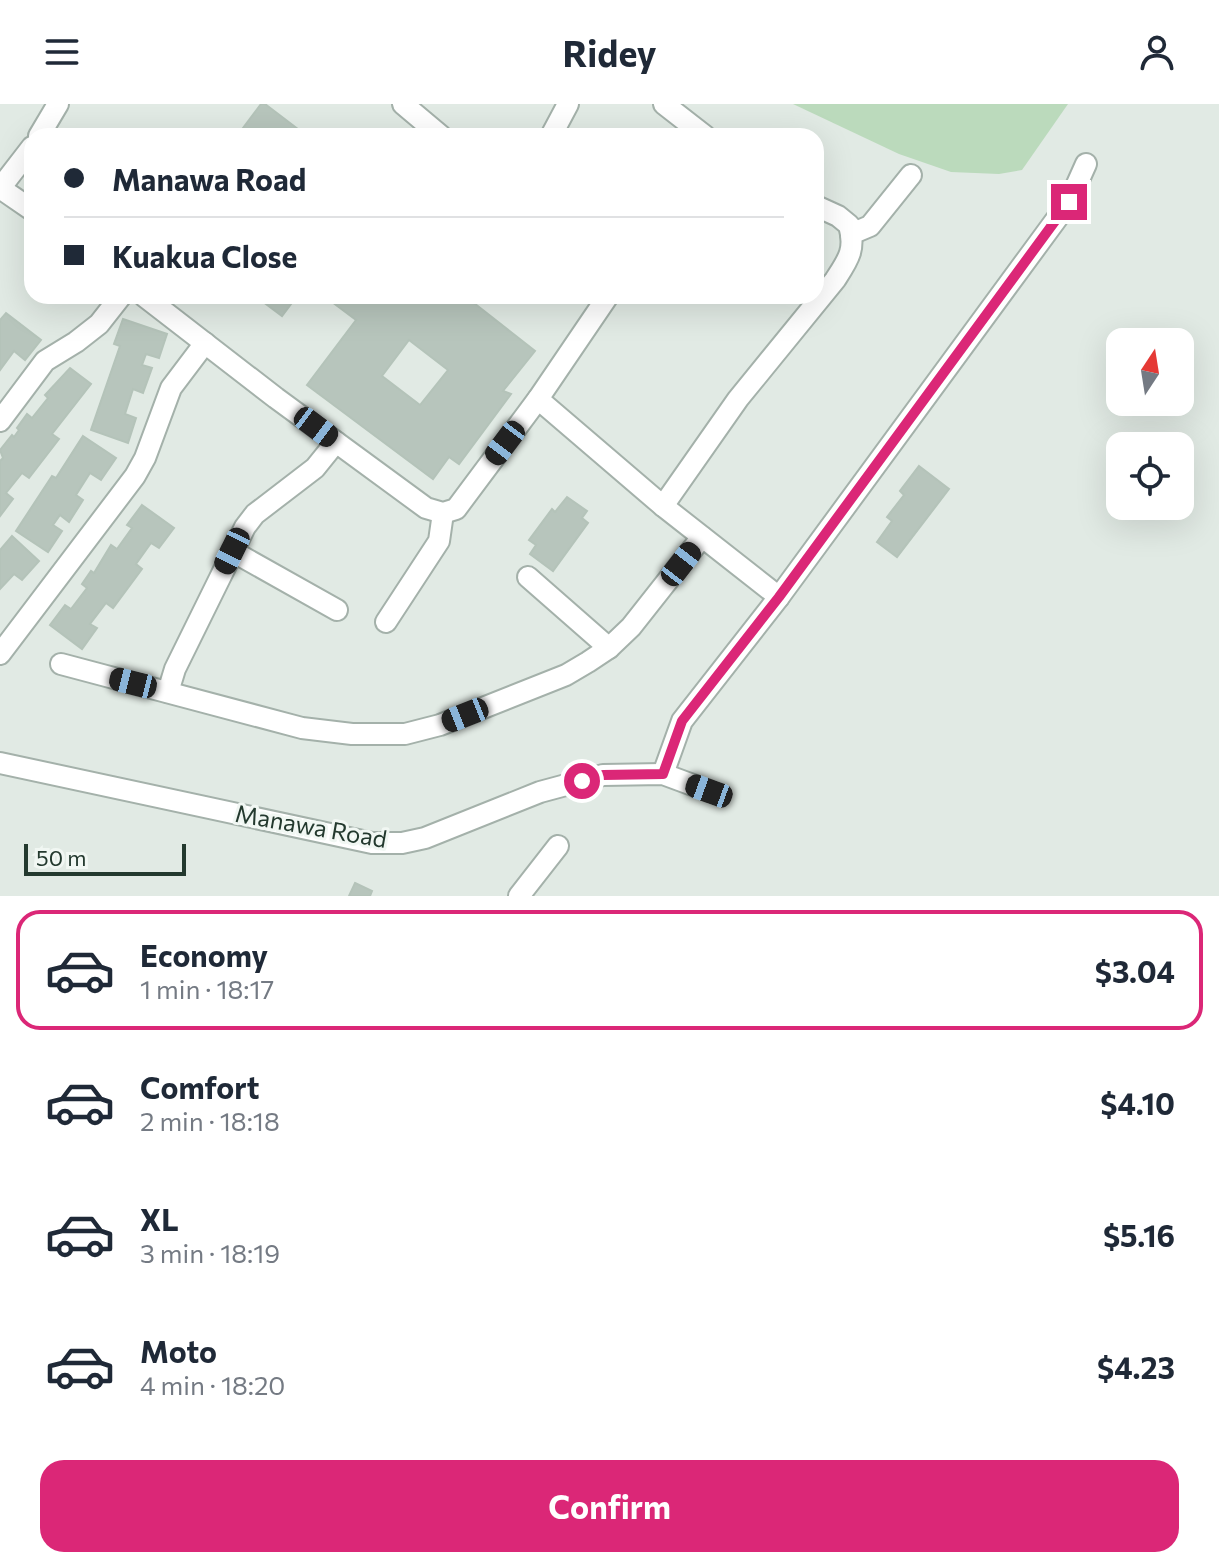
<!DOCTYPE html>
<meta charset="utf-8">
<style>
:root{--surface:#fff;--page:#f2f2f3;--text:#1f2937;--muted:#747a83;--line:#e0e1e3;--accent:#db2777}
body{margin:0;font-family:Commissioner,sans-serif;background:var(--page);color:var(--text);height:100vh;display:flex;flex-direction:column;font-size:30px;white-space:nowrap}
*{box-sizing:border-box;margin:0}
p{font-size:26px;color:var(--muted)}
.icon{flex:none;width:44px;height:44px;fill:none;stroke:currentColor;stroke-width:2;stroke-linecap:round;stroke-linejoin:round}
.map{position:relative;height:792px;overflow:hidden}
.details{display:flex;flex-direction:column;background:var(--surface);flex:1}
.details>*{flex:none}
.top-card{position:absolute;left:24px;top:24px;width:800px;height:176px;border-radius:24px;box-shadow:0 8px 32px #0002;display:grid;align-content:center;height:176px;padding:0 40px;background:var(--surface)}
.needle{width:52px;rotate:12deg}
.controls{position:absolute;left:1106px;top:224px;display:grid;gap:16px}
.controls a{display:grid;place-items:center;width:88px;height:88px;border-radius:16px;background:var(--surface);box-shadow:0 8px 32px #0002;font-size:40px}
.scale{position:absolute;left:24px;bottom:20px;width:162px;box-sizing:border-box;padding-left:8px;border:4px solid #23392e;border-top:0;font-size:22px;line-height:28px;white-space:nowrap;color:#23392e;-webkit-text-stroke:6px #f1f7f3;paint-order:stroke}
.end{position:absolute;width:36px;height:36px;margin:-18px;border:10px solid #db2777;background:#fff;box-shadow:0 0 0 4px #fff}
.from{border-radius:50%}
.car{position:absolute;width:24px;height:48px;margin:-24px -12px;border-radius:10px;box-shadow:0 0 6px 2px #0007;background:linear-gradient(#222 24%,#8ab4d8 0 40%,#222 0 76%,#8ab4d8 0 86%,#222 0)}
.top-card b{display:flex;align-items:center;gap:28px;height:76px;font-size:30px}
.top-card b+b{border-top:2px solid var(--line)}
.top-card i{width:20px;height:20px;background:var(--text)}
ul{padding:14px 0 0;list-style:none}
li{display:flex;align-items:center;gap:24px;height:120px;margin:0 16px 12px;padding:0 24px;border:4px solid transparent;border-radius:24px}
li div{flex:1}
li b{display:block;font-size:30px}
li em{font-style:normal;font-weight:700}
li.selected{border-color:var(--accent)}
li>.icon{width:72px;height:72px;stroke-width:1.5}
.cta{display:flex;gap:16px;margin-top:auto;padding:16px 40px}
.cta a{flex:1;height:92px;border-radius:24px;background:var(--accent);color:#fff;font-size:32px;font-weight:700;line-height:92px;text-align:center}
header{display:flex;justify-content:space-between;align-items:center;height:104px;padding:0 40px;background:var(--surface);font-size:36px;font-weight:700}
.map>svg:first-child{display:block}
</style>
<header><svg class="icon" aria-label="menu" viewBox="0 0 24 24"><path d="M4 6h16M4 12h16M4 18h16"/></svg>Ridey<svg class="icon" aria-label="person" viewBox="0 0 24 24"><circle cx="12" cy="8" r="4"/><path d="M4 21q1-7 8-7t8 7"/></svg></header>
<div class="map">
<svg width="1219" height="792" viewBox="0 0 1219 792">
<rect width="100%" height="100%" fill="#e1eae4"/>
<!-- green -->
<path fill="#bbdabc" d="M793 0H1068L1022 66 999 70 951 68 899 50Z"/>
<!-- building -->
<g fill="#b7c5bc" stroke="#b4c3b9" stroke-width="2" fill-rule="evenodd">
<path d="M261 0H265L307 32H237Z"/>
<path d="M266 192H297L282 212 262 197Z"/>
<path d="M324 192H465L535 247 503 287 511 290 459 360 449 353 433 375 307 281 356 216ZM409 236 448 266 420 301 382 272Z"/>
<path d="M6 209 41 236 25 256 14 247 0 266V216Z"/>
<path d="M123 215 167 230 159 254 146 250 142 261 152 264 143 289 133 285 125 310 136 314 128 339 91 326 120 242 114 240Z"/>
<path d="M70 264 91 280 52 330 59 335 29 374 22 369 6 389 13 395 0 412V357L3 354 0 346 12 331 14 333 19 326 17 324 27 310 32 314 48 294 45 291Z"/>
<path d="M83 332 116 354 101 376 90 369 76 391 83 396 69 418 60 411 53 421 62 427 48 448 16 427 52 372 56 374Z"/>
<path d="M919 362 949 385 897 453 877 438 892 417 887 413 904 391 900 387Z"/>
<path d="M567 393 587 407 582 414 588 419 553 467 530 450 536 441 529 436 552 405 555 408Z"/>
<path d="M142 401 174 424 159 444 151 439 136 460 142 465 113 504 106 499 90 520 97 524 82 545 50 521 65 501 71 505 87 484 82 480 91 467 94 469 111 441 117 445 132 424 127 421Z"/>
<path d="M12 432 39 457 22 476 14 470 0 485V446Z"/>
<path d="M355 779 372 787 370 792H349Z"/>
</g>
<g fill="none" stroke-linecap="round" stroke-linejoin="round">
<defs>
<g id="minor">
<path d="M403 0 441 32"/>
<path d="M664 0 705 32"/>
<path d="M39 32 58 0"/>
<path d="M551 32 568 0"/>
<path d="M1 83 32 43"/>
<path d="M0 84 32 106"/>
<path d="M851 130 870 122 911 71"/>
<path d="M144 192 276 294 426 404 443 409 456 405 538 295 608 192"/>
<path d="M538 295 663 402 779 493"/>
<path d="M0 317 45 257 76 238 99 220 121 192"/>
<path d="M663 402 738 295 835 176C848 156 856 146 849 121L838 112 816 102"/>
<path d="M232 447 337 506"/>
<path d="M528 473 609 544"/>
<path d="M386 518 439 437 443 409"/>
<path d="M0 550 135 372 145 354 171 284 205 239"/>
<path d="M61 560 302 624 352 630H405L440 621 566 571 588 558 609 544 631 523 702 433"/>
<path d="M168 588 175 565 245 423 255 410 315 364 336 338"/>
<path d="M0 659 372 739H402L425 734 540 688 603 671 663 670 709 687"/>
<path d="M663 670 682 617 779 493 1069 98 1086 60"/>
<path d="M519 792 558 742"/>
</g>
</defs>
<!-- minor casing -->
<use href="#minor" stroke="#a4b1aa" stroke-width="24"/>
<!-- minor -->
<use href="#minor" stroke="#fff" stroke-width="20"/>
</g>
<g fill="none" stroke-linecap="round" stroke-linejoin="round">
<!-- route -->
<path stroke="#db2777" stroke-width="10" d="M582 677 603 671 663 670 682 617 779 493 1069 98"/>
</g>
<g text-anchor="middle" stroke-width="6" stroke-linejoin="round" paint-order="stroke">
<!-- street labels -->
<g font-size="24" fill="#23392e" stroke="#f1f7f3">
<text transform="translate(311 723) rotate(10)" y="8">Manawa Road</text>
</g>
</g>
</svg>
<div class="controls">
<a><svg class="needle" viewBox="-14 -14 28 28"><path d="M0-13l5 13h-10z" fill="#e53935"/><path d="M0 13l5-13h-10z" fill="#747a83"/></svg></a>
<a><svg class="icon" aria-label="locate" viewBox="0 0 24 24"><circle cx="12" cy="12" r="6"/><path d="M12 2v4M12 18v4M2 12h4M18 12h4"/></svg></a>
</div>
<div class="scale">50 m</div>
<i class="end from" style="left:582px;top:677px"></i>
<i class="end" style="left:1069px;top:98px"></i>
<i class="car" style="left:316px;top:323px;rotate:127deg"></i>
<i class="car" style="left:505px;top:339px;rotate:217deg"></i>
<i class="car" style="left:232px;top:447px;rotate:206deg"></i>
<i class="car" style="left:681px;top:460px;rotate:38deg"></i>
<i class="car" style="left:133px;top:579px;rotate:284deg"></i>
<i class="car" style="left:465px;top:611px;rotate:248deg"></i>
<i class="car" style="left:709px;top:687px;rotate:290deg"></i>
<div class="top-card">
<b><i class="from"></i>Manawa Road</b>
<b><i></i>Kuakua Close</b>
</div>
</div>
<section class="details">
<ul>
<li class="selected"><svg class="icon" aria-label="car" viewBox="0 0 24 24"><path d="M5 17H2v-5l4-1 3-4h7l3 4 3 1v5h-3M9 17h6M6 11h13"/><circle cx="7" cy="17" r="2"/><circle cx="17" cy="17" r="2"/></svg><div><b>Economy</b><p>1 min · 18:17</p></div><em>$3.04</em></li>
<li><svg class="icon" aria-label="car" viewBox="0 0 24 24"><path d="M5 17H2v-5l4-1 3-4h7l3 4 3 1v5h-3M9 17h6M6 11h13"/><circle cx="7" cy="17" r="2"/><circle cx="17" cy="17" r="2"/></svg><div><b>Comfort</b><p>2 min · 18:18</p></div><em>$4.10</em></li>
<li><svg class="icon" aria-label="car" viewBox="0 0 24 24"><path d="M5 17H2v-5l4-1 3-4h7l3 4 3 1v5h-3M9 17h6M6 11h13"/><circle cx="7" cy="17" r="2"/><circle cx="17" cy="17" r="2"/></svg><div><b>XL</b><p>3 min · 18:19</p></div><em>$5.16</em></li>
<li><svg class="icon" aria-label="car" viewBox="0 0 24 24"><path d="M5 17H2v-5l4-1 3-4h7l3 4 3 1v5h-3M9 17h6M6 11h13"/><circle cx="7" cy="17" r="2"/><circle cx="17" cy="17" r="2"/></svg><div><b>Moto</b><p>4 min · 18:20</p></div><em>$4.23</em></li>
</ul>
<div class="cta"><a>Confirm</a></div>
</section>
